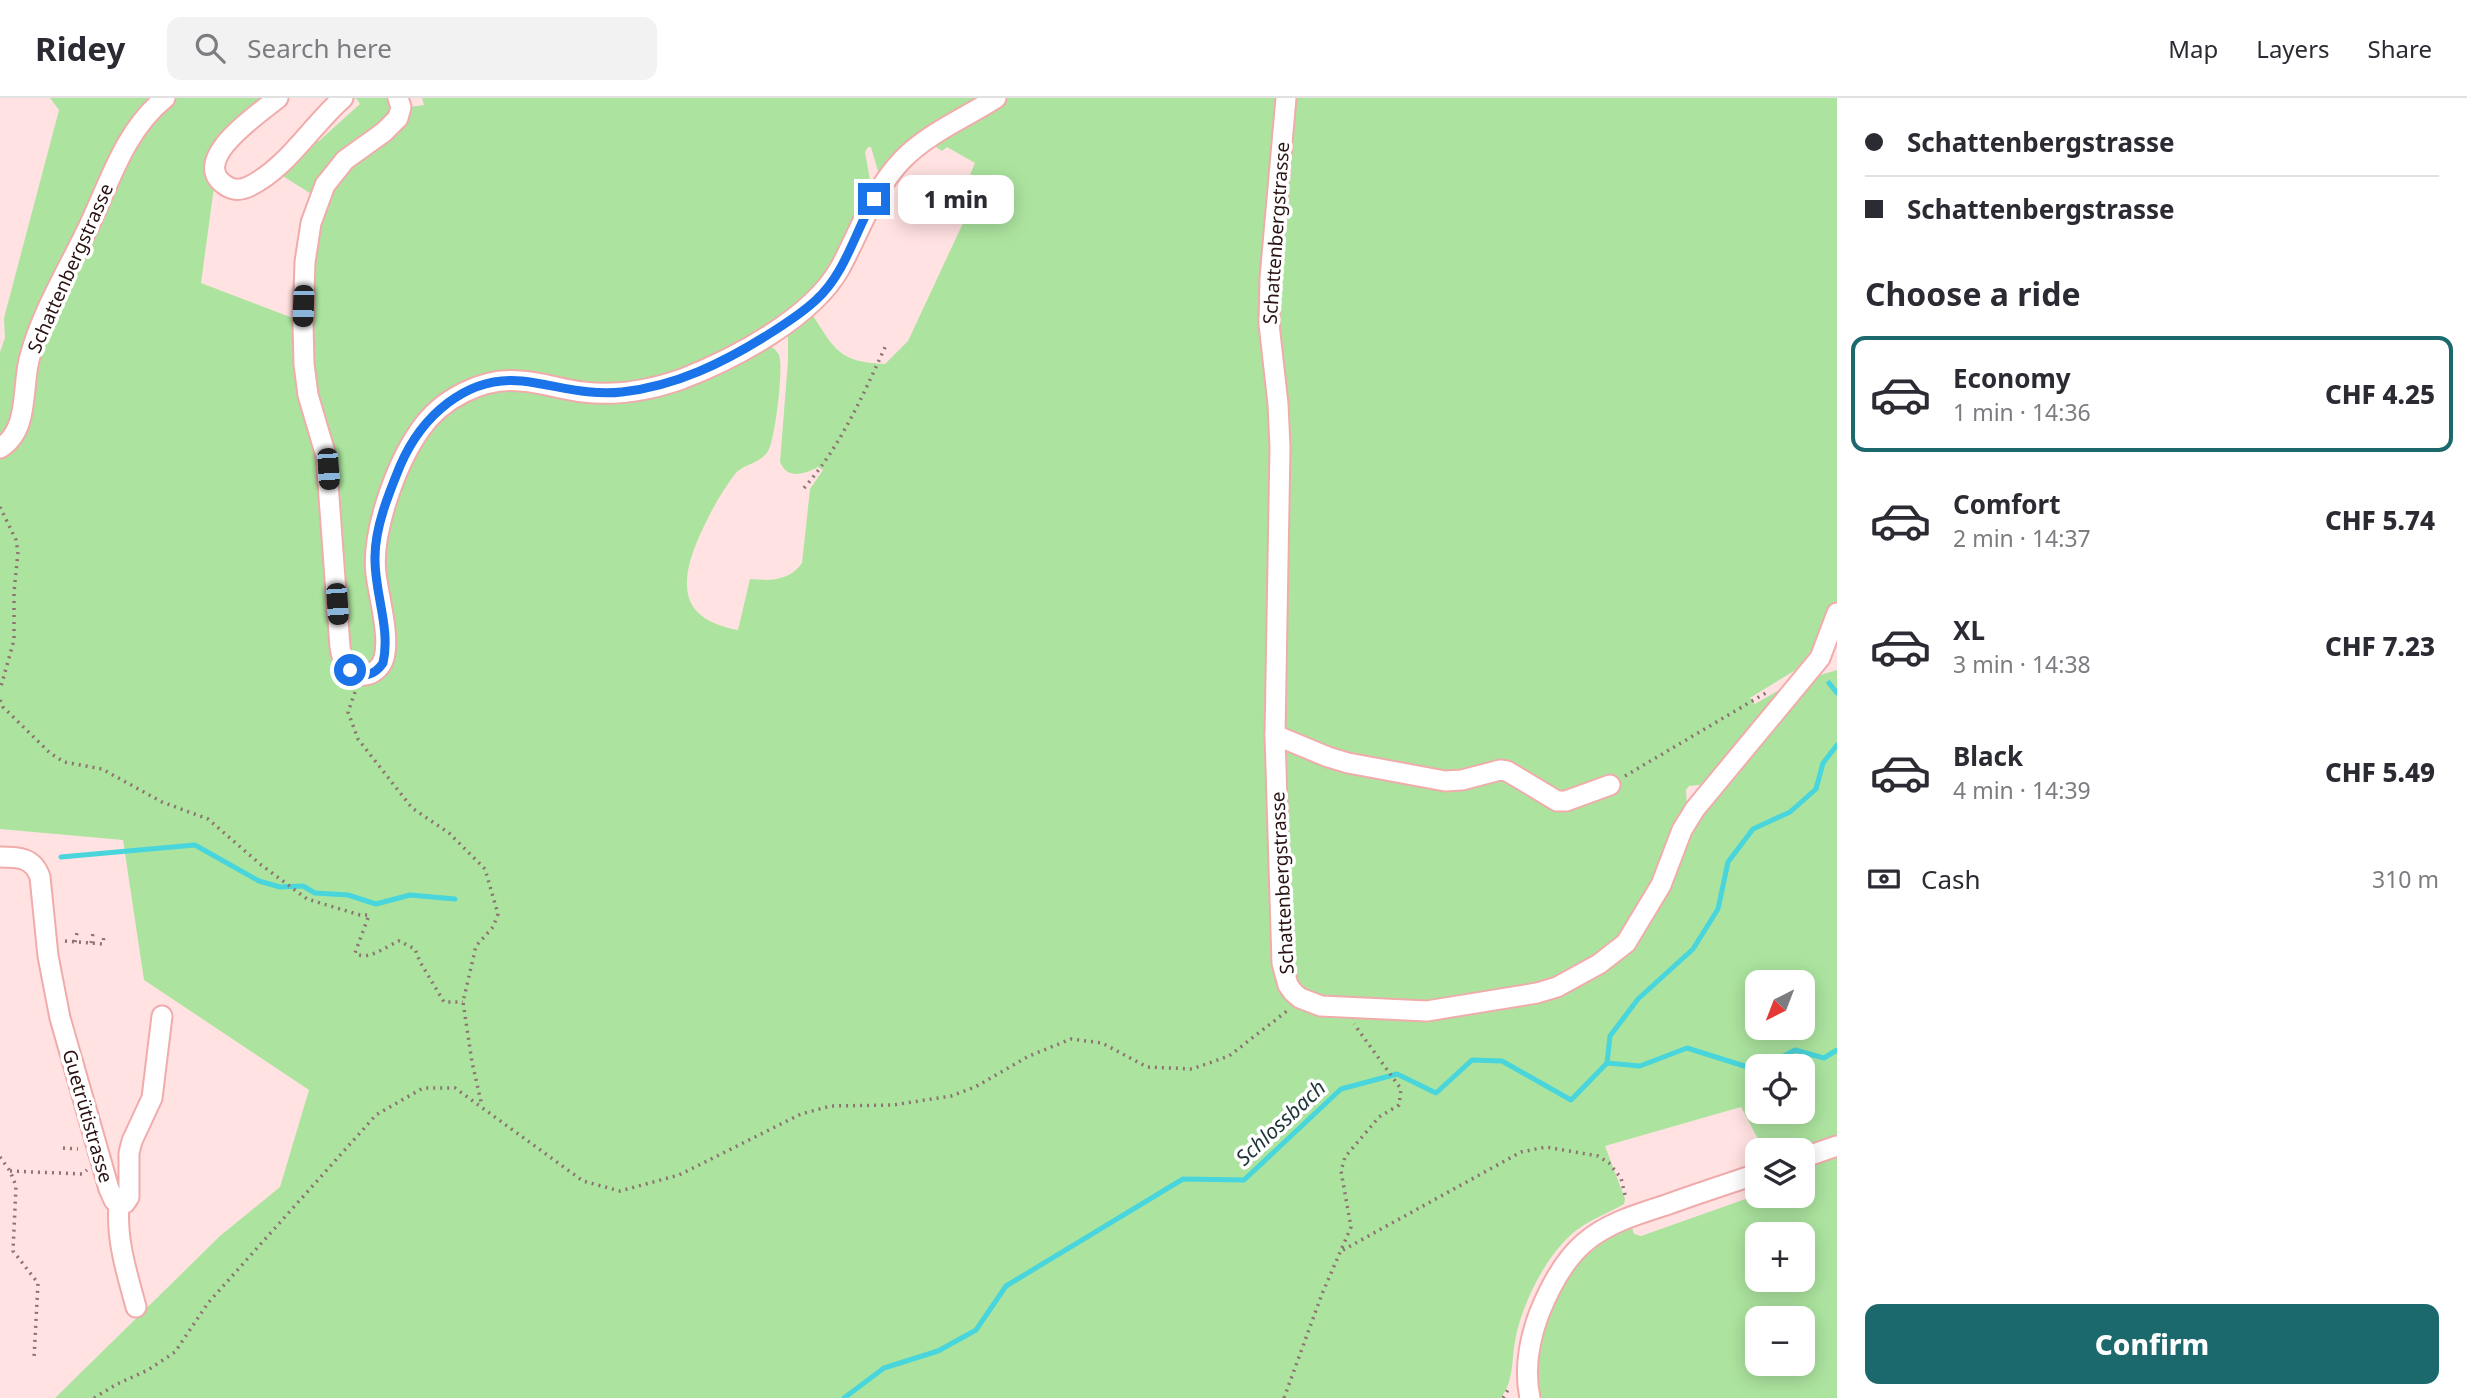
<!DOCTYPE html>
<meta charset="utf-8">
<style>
:root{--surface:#fff;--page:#f2f2f3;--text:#2b2b33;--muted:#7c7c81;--line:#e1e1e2;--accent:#1c696d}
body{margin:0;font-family:"Noto Sans",sans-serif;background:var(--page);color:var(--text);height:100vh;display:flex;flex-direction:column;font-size:26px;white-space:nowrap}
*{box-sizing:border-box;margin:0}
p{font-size:23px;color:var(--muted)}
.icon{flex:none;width:38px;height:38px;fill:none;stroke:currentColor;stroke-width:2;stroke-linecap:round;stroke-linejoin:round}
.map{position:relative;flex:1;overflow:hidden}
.side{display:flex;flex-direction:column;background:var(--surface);width:630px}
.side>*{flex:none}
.hud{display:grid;align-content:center;height:154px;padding:0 28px;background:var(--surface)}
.needle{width:46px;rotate:222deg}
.fabs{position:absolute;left:1745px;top:872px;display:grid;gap:14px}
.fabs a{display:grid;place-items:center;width:70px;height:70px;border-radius:14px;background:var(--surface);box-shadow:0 4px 18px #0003;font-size:35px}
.end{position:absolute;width:32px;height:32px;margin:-16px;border:9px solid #1a73e8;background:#fff;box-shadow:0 0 0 4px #fff}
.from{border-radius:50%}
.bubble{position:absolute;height:49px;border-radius:14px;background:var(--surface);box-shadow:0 4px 18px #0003;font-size:23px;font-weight:800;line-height:49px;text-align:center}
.car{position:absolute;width:21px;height:42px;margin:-21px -10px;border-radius:9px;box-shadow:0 0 5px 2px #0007;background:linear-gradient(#222 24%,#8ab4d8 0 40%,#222 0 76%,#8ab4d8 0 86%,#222 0)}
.hud b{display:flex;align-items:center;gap:24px;height:66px;font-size:26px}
.hud b+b{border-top:2px solid var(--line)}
.hud i{width:18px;height:18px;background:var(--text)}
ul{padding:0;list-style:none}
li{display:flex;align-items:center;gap:21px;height:116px;margin:0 14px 10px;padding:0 14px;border:4px solid transparent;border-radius:14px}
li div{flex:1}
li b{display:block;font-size:26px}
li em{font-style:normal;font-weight:800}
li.selected{border-color:var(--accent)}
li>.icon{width:63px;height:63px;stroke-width:1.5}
h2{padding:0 28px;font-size:32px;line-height:84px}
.pay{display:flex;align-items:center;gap:18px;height:77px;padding:0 28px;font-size:26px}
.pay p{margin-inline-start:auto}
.button{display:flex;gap:14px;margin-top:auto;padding:14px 28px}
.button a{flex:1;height:80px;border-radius:14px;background:var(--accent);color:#fff;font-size:28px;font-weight:800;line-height:80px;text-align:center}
header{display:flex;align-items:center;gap:42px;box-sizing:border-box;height:98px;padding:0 35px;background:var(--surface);border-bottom:2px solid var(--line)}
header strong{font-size:33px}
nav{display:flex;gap:38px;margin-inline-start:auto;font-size:24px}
.search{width:490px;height:63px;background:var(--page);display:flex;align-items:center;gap:18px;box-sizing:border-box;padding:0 24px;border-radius:14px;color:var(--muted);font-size:26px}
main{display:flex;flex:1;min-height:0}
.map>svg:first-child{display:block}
</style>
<header>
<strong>Ridey</strong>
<div class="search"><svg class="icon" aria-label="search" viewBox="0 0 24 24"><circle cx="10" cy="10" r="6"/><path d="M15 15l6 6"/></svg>Search here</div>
<nav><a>Map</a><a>Layers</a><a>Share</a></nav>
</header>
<main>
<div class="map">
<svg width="1837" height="1300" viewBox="0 0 1837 1300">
<rect width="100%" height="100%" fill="#ffe2e1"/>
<!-- green -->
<g fill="#ace49f" fill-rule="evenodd">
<path d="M50 0H152L121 41 13 324 0 342V254L5 240 4 220 59 12Z"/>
<path d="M175 0H273L223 39 210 57 208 71 214 89 201 185 298 222 299 264 302 292 322 365 334 552C335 558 336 567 340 572 354 591 381 592 389 569 397 548 384 507 382 485 380 473 379 461 380 448 384 417 406 355 426 331 450 303 493 283 530 289 544 291 557 296 571 298 597 301 625 301 650 295 690 287 725 266 761 247 768 247 775 249 779 257 784 268 775 340 769 351 762 366 744 365 735 376 719 397 706 422 696 446 678 492 684 522 738 532L750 481C769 483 790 483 802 465L810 391 823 372 818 369C803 377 787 381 780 364L788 263V236L792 231 812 216C835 252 839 264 885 266L908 243 971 108 965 89 975 65 947 49 942 53 930 45 973 18 989 16 1008 0H1837V525H1826L1802 568 1750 600 1755 606 1793 584 1744 646 1708 686 1689 688 1686 692 1687 711 1643 810 1629 830 1610 850 1575 877 1544 887 1445 906 1415 908 1327 904 1303 895 1293 883H1281L1299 907 1307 914 1388 916 1434 922 1547 899 1584 881 1601 871 1636 838 1660 799 1681 743 1695 717 1706 702 1802 589 1817 578 1837 572V1043L1803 1054 1802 1052H1764L1741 1009 1605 1048 1625 1101 1624 1106C1610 1114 1594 1120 1581 1129 1550 1149 1523 1203 1516 1238 1511 1260 1515 1281 1501 1300H55L220 1138 280 1089 309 992 144 882 123 742 0 731V359C30 343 25 314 30 285 34 264 41 243 48 224 61 185 87 152 103 114 125 63 128 36 175 0ZM1757 884H1802V929H1757ZM1757 968H1802V1013H1757Z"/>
<path d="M352 0H391L392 17 313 97 278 75 306 47 319 43 360 6 356 0 338 15Z"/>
<path d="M422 0H985L880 80 871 49H868L865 54 872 93 832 174 781 223 682 276 609 290 475 283 394 370 377 528V558L368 569C356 568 353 563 347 553L309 273 316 139 332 89 409 9 424 7Z"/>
<path d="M1837 1053V1300H1536L1534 1280 1538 1240 1563 1181 1596 1143 1631 1126 1634 1136 1641 1138 1757 1097H1802L1803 1065ZM1757 1136H1802V1181H1757ZM1757 1220H1802V1265H1757Z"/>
</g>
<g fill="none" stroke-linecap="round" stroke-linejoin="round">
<!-- stream -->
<g stroke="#48d5db" stroke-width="5">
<path d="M1829 585 1837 595"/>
<path d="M61 759 195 747 259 783 280 789 303 788 315 795 348 797 376 806 410 797 455 801"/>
<path d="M1607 965 1610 938 1638 901 1693 851 1718 811 1728 764 1753 731 1790 714 1816 691 1823 665 1837 647"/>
<path d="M1765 968 1795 952 1824 960 1837 952"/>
<path d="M844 1300 884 1270 938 1253 976 1232 1006 1188 1183 1081 1244 1082 1341 991 1397 976 1436 995 1472 962 1502 963 1571 1002 1607 965 1640 968 1687 950 1757 972"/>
</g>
<defs>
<g id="minor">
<path d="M278 0C260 15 188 62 225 87 233 93 242 92 250 88 288 69 312 27 343 0"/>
<path d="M398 0 401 9 398 20 384 34 345 62 325 87 311 125 305 164 303 226 304 266 308 297 326 358 340 549C341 556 343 563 347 569 358 584 379 577 384 560 390 538 379 500 376 476 371 435 396 366 420 332 441 301 483 279 520 283 542 284 562 292 583 294 615 298 651 292 682 281 734 261 812 220 840 170 860 133 873 92 903 61 930 34 965 20 996 0"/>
<path d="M1286 0 1270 180 1269 226 1278 306 1280 349 1275 637 1282 865 1288 887 1293 894 1300 900 1321 908 1427 913 1537 895 1557 889 1599 866 1626 845 1661 787 1682 732 1695 711 1820 560 1837 515"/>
<path d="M0 350C29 333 22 291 29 262 40 218 65 177 85 136 109 88 122 35 165 0"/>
<path d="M1275 637 1328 659 1348 665 1445 683 1462 682 1500 672 1507 673 1557 703H1566L1610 687"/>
<path d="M0 759C18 759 33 759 40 779L48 858 60 920 109 1091 114 1102 119 1107 125 1105 129 1099V1055L132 1043 152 1000 162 918"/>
<path d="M1802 1060 1837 1048"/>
<path d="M119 1107C116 1142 127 1175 136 1209"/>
<path d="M1530 1300C1524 1272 1529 1243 1539 1216 1549 1191 1563 1163 1584 1145 1607 1125 1638 1116 1666 1107 1696 1096 1727 1086 1757 1076"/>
</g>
</defs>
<!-- minor casing -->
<use href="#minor" stroke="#f0acab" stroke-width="23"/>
<!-- path -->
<g stroke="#8d7272" stroke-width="3.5" stroke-dasharray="2 5" stroke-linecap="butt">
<path d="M804 390C841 348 864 295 887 245"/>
<path d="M0 409 16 442 18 454 14 494V542L0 592"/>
<path d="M355 594 348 614 358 641 412 710 449 735 485 771 498 816 493 829 476 848 463 904 472 964 482 1008"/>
<path d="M0 602 3 609 50 655 64 664 102 671 162 704 208 721 260 766 307 801 360 817H369L355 855C368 864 386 848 399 843L415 851 420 864 444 904H463"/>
<path d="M1625 678 1769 593"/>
<path d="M65 843 103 846 104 837"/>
<path d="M75 844 77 835"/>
<path d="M91 845 93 836"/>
<path d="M63 1050 78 1051"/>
<path d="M0 1059 10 1073 16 1088 13 1153 38 1185 34 1260"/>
<path d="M10 1073 82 1076 87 1072"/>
<path d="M1343 1152 1521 1054 1546 1049 1598 1058 1609 1065 1621 1080 1626 1101"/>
<path d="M94 1300 117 1286 148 1272 175 1254 208 1205 376 1017 423 990H455L583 1083 620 1093 679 1077 801 1016 831 1008 893 1007 951 998 975 989 1029 958 1071 941 1102 945 1147 969 1192 971 1229 958 1287 913"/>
<path d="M1284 1300 1322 1196 1351 1129 1341 1073 1345 1059 1379 1019 1399 1007 1401 991 1354 926"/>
<path d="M1503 1300 1509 1290"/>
</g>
<!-- minor -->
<use href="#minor" stroke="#fff" stroke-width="19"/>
</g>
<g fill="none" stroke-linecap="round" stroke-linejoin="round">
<!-- route -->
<path stroke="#1a73e8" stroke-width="9" d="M350 572C363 581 375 577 383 565 391 530 374 494 375 459 375 429 389 395 400 368 421 319 466 277 522 283 556 287 587 298 622 294 676 288 723 265 769 236 785 226 802 215 816 202 845 176 855 134 874 101"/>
</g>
<g text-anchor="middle" stroke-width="7" stroke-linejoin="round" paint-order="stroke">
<!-- street labels -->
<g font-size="19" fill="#2b1313" stroke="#fff">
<text transform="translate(1276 135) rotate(-86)" y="7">Schattenbergstrasse</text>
<text transform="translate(70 170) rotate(-66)" y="7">Schattenbergstrasse</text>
<text transform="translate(1282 785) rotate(-93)" y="7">Schattenbergstrasse</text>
<text transform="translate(88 1018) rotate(74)" y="7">Guetrütistrasse</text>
</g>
<!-- water labels -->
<g font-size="21" font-style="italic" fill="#1f3638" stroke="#fff">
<text transform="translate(1281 1025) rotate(-43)" y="7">Schlossbach</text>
</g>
</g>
</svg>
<div class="fabs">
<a><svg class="needle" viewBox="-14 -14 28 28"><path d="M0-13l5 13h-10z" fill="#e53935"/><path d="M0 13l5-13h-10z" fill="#7c7c81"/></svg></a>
<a><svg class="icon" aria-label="locate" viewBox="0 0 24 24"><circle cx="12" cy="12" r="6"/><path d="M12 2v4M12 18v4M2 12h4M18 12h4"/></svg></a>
<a><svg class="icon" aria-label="layers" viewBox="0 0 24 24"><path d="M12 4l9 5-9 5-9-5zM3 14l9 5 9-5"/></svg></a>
<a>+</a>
<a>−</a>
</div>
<i class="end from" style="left:350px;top:572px"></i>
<i class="end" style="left:874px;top:101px"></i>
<div class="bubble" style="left:898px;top:77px;width:116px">1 min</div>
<i class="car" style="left:303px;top:208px;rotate:182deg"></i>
<i class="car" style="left:328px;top:371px;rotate:176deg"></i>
<i class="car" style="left:337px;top:506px;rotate:176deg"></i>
</div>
<section class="side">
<div class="hud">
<b><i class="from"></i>Schattenbergstrasse</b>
<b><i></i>Schattenbergstrasse</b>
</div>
<h2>Choose a ride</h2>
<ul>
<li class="selected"><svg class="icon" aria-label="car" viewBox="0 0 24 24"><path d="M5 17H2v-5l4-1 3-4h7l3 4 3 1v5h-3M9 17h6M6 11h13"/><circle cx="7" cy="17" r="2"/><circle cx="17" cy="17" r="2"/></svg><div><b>Economy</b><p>1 min · 14:36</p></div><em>CHF 4.25</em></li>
<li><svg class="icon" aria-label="car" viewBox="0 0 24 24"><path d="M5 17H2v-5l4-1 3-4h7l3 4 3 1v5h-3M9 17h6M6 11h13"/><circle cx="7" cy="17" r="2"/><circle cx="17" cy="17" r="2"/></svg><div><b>Comfort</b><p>2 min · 14:37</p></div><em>CHF 5.74</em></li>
<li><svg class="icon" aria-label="car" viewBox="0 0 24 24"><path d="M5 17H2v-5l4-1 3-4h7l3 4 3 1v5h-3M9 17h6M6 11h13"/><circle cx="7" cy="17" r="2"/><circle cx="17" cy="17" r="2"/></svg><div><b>XL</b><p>3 min · 14:38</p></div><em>CHF 7.23</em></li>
<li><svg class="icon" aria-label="car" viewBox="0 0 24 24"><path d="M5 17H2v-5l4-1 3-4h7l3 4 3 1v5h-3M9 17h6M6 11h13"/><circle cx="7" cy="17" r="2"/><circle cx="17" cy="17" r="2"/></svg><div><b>Black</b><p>4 min · 14:39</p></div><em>CHF 5.49</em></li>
</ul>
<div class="pay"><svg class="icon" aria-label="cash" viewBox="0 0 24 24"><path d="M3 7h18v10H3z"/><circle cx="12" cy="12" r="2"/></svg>Cash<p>310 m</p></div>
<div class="button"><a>Confirm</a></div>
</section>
</main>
